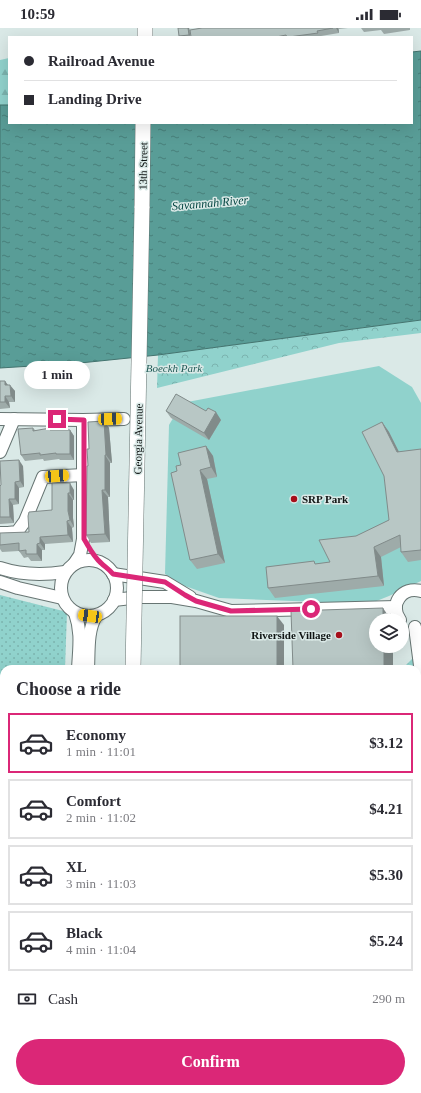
<!DOCTYPE html>
<meta charset="utf-8">
<style>
:root{--surface:#fff;--page:#f7f7f7;--text:#2b2b33;--muted:#7c7c81;--line:#e1e1e2;--accent:#db2777}
body{margin:0;font-family:Georgia,serif;background:var(--page);color:var(--text);height:100vh;display:flex;flex-direction:column;font-size:15px;white-space:nowrap}
*{box-sizing:border-box;margin:0}
p{font-size:13px;color:var(--muted)}
.icon{flex:none;width:22px;height:22px;fill:none;stroke:currentColor;stroke-width:2;stroke-linecap:round;stroke-linejoin:round}
.map{position:relative;flex:1;overflow:hidden}
.side{position:absolute;left:0px;top:637px;width:421px;height:428px;display:flex;flex-direction:column;background:var(--surface);border-radius:12px 12px 0 0;box-shadow:0 4px 16px #0002}
.side>*{flex:none}
.banner{position:absolute;left:8px;top:8px;width:405px;height:88px;border-radius:0px;box-shadow:0 4px 16px #0002;display:grid;align-content:center;height:88px;padding:0 16px;background:var(--surface)}
.tools{position:absolute;left:369px;top:585px;display:grid;gap:8px}
.tools a{display:grid;place-items:center;width:40px;height:40px;border-radius:50%;background:var(--surface);box-shadow:0 4px 16px #0002;font-size:20px}
.end{position:absolute;width:18px;height:18px;margin:-9px;border:5px solid #db2777;background:#fff;box-shadow:0 0 0 2px #fff}
.from{border-radius:50%}
.bubble{position:absolute;height:28px;border-radius:14px;background:var(--surface);box-shadow:0 4px 16px #0002;font-size:13px;font-weight:600;line-height:28px;text-align:center}
.car{position:absolute;width:12px;height:24px;margin:-12px -6px;border-radius:5px;box-shadow:0 0 3px 1px #0007;background:linear-gradient(#f5c518 24%,#345 0 40%,#f5c518 0 76%,#345 0 86%,#f5c518 0)}
.banner b{display:flex;align-items:center;gap:14px;height:38px;font-size:15px}
.banner b+b{border-top:1px solid var(--line)}
.banner i{width:10px;height:10px;background:var(--text)}
ul{padding:0;list-style:none}
li{display:flex;align-items:center;gap:12px;height:60px;margin:0 8px 6px;padding:0 8px;border:2px solid var(--line);border-radius:0px}
li div{flex:1}
li b{display:block;font-size:15px}
li em{font-style:normal;font-weight:600}
li.current{border-color:var(--accent)}
li>.icon{width:36px;height:36px;stroke-width:1.5}
h2{padding:0 16px;font-size:18px;line-height:48px}
.pay{display:flex;align-items:center;gap:10px;height:44px;padding:0 16px;font-size:15px}
.pay p{margin-inline-start:auto}
.cta{display:flex;gap:8px;margin-top:auto;padding:8px 16px}
.cta a{flex:1;height:46px;border-radius:24px;background:var(--accent);color:#fff;font-size:16px;font-weight:600;line-height:46px;text-align:center}
.status{display:flex;justify-content:space-between;align-items:center;height:28px;padding:0 20px;background:var(--surface);direction:ltr}
.status svg{height:11px;fill:currentColor}
.map>svg:first-child{display:block}
</style>
<div class="status"><b>10:59</b><svg viewBox="0 0 49 12"><path d="M0 12V9h3v3zM5 12V6h3v6zM10 12V3h3v9zM15 12V0h3v12zM26 1h20v11H26zM47 4h2v5h-2z"/></svg></div>
<div class="map">
<svg width="421" height="1065" viewBox="0 0 421 1065">
<defs>
<pattern id="grass-dots" width="8" height="8" patternUnits="userSpaceOnUse"><rect width="8" height="8" fill="#90d2cc"/><path d="M2 2h.1M6 6h.1" fill="none" stroke="#7bb3ae" stroke-width="1.8" stroke-linecap="round"/></pattern>
<pattern id="forest-firs" width="22" height="20" patternUnits="userSpaceOnUse"><rect width="22" height="20" fill="#90d2cc"/><path d="M5 1l3.5 6h-7zM16 11l3.5 6h-7z" fill="#7bb3ae"/></pattern>
<pattern id="park-crowns" width="20" height="18" patternUnits="userSpaceOnUse"><rect width="20" height="18" fill="#90d2cc"/><path d="M2 6a3 3 0 1 1 6 0M12 15a3 3 0 1 1 6 0" fill="none" stroke="#7bb3ae"/></pattern>
<pattern id="water-ripples" width="26" height="14" patternUnits="userSpaceOnUse"><rect width="26" height="14" fill="#599d97"/><path d="M2 4q2-2 4 0t4 0M15 11q2-2 4 0t4 0" fill="none" stroke="#487f7a"/></pattern>
</defs>
<rect width="100%" height="100%" fill="#dae9e7"/>
<!-- grass -->
<path fill="url(#grass-dots)" d="M0 567 67 584 65 641H4V1037H0Z"/>
<!-- forest -->
<path fill="url(#forest-firs)" d="M9 30V77H0V32Z"/>
<!-- park -->
<g fill="url(#park-crowns)">
<path d="M421 292V305L339 315 157 360 158 327Z"/>
<path d="M421 622V965H417V641H404L405 638Z"/>
<path d="M128 1061H184L186 1065H128Z"/>
</g>
<!-- garden -->
<path fill="#90d2cc" d="M379 338 412 359 421 375V553L389 568 369 576 219 570 182 557 165 546 169 397 182 375Z"/>
<!-- water -->
<path fill="url(#water-ripples)" stroke="#43746f" d="M421 23V292L158 327 80 335 0 340V77H9V95H412V24Z"/>
<g fill="none" stroke-linecap="round" stroke-linejoin="round">
<defs>
<g id="minor">
<path d="M0 391 83 392V511L80 527 74 536"/>
<path d="M83 392 124 391"/>
<path d="M0 424 14 391"/>
<path d="M0 505H8L17 504 25 493 43 449 84 447"/>
<circle cx="89" cy="560" r="28"/>
<path d="M0 540C21 547 44 547 65 544"/>
<path d="M113 546 165 554 190 569"/>
<path d="M0 554 18 560 62 570"/>
<path d="M114 572 140 569H172L196 573 231 583 396 579"/>
<path d="M75 585C82 605 79 620 78 641"/>
<path d="M400 592C389 576 402 558 421 563"/>
<path d="M415 599 421 645"/>
<path d="M88 641C89 624 87 603 96 588"/>
<path d="M417 855 421 823"/>
<path d="M0 1016H4"/>
<path d="M159 1061 162 1065"/>
<path d="M416 1061 417 1065"/>
<path d="M114 1065 115 1061"/>
</g>
<g id="major">
<path d="M145 9V0"/>
<path d="M142 180 143 95"/>
<path d="M213 1061 216 1065"/>
<path d="M229 1061 232 1065"/>
</g>
</defs>
<!-- minor casing -->
<use href="#minor" stroke="#677573" stroke-width="14"/>
<!-- major casing -->
<use href="#major" stroke="#677573" stroke-width="16"/>
<!-- minor -->
<use href="#minor" stroke="#fff" stroke-width="12"/>
<!-- major -->
<use href="#major" stroke="#fff" stroke-width="15"/>
<defs>
<path id="major-bridge" d="M133 641 142 180"/>
</defs>
<!-- major-bridge casing -->
<use href="#major-bridge" stroke="#677573" stroke-width="16" stroke-linecap="butt"/>
<!-- major-bridge -->
<use href="#major-bridge" stroke="#fff" stroke-width="15"/>
</g>
<!-- wall -->
<g fill="#9eaba9">
<path d="M188 0H189L190 2 202 0H348L339 1V5L321 8V9H191L190 3V9H180L179 8Z"/>
<path d="M361 0H410V2L384 6 381 2 364 4Z"/>
<path d="M0 353H5L8 357 15 363V374H9L10 380 0 381Z"/>
<path d="M166 383 221 392 209 412 171 390Z"/>
<path d="M104 393 109 400 112 435H110V469H108L110 514 91 515 86 507 88 438Z"/>
<path d="M382 394 389 404 399 424 421 421V532L408 534 401 524V519L381 529 384 558 275 570 268 560 316 536 330 534 356 508 389 492Z"/>
<path d="M33 400 35 402H70L74 408V432H60L59 431 44 433 43 431 25 433 21 427Z"/>
<path d="M206 418 213 428 217 449 207 451 225 535 197 541 190 532 181 437Z"/>
<path d="M23 438 24 459 19 460V476L13 477 14 495 0 496V458L1 457Z"/>
<path d="M52 455 74 462V472H73V490L74 499 72 500 73 514 45 516V522H42V533H31L28 529 24 530 19 523 2 524 0 521V505L29 504 52 482Z"/>
</g>
<!-- shaded-wall -->
<g fill="#818b8a">
<path d="M188 0H189L190 9 189 7Z"/>
<path d="M336 0H338L339 5Z"/>
<path d="M5 353 9 359 5 357Z"/>
<path d="M10 357 15 363V374L11 368Z"/>
<path d="M5 368 9 374 10 380 5 374Z"/>
<path d="M216 384 221 392 209 412 204 405Z"/>
<path d="M104 393 109 400 112 435 106 427Z"/>
<path d="M382 394 389 404 404 434 397 424Z"/>
<path d="M70 402 74 408V432L70 426Z"/>
<path d="M206 418 213 428 217 449 211 439Z"/>
<path d="M105 427 110 435V469L105 462Z"/>
<path d="M19 432 23 438 24 459 20 453Z"/>
<path d="M200 442 207 451 225 535 218 526Z"/>
<path d="M15 454 19 460V476L15 471Z"/>
<path d="M70 455 74 462V472L70 465Z"/>
<path d="M102 462 108 469 110 514 105 506Z"/>
<path d="M68 465 73 472V490L74 499 70 492 68 483Z"/>
<path d="M9 471 13 477 14 495 10 489Z"/>
<path d="M67 493 72 500 73 514 68 507Z"/>
<path d="M40 509 45 516V522L40 515Z"/>
<path d="M37 516 42 522V533L37 526Z"/>
<path d="M374 519 381 529 384 558 378 548Z"/>
<path d="M383 580 391 592H383Z"/>
<path d="M277 588 284 597V641H277Z"/>
<rect x="384" y="618" width="9" height="23"/>
</g>
<!-- building -->
<g fill="#b8c7c5" stroke="#818b8a">
<path d="M178 0H188L189 7 179 8Z"/>
<path d="M202 0H333L317 3 318 5 289 9H287L286 7 276 9H191L190 2Z"/>
<path d="M0 353H5V357H10L11 368H5V374H0Z"/>
<path d="M176 366 206 383 208 380 216 384 204 405 166 383Z"/>
<path d="M104 393 106 427H105V462H102L105 506 86 507 87 438H88L87 421H89L88 394Z"/>
<path d="M382 394 397 424 421 421V522L401 524 400 507 374 519 378 548 268 560 266 539 314 533 315 536 330 534 319 512 356 508 389 492 384 448 362 404Z"/>
<path d="M33 400V403L50 400V402H70V426H56V425L40 427V425L21 427 18 401Z"/>
<path d="M206 418 211 439 200 442 218 526 190 532 171 445 177 443 176 438 181 437 178 425Z"/>
<path d="M19 432 20 453 15 454V471H9L10 489H0V458L1 457 0 433Z"/>
<path d="M52 455H70V465H68V483L70 492 67 493 68 507 40 509V515L37 516V526H26V522L19 523V515L0 517V505L29 504 28 488 29 484 52 482Z"/>
<path d="M383 580V592H376V618H384V641H293L291 583Z"/>
<rect x="180" y="588" width="97" height="53"/>
</g>
<g fill="none" stroke-linecap="round" stroke-linejoin="round">
<!-- route -->
<path stroke="#db2777" stroke-width="5" d="M57 391 84 392V511C89 519 93 528 101 535 105 539 109 541 113 546L165 554 185 567 196 573 231 583 311 581"/>
</g>
<!-- markers -->
<g fill="#a60f1b" stroke="#dae9e7" stroke-width="1.5">
<circle cx="294" cy="471" r="4"/>
<circle cx="339" cy="607" r="4"/>
</g>
<g text-anchor="middle" stroke-width="3" stroke-linejoin="round" paint-order="stroke">
<!-- street labels -->
<g font-size="11" fill="#0f1413" stroke="#dae9e7">
<text transform="translate(143 138) rotate(-89)" y="4">13th Street</text>
<text transform="translate(138 411) rotate(-89)" y="4">Georgia Avenue</text>
</g>
<!-- park labels -->
<g font-size="11" font-style="italic" fill="#235c58" stroke="#dae9e7">
<text x="174" y="344">Boeckh Park</text>
</g>
<!-- poi labels -->
<g font-size="11" font-weight="bold" fill="#0f1413" stroke="#dae9e7" text-anchor="start">
<text x="302" y="475">SRP Park</text>
<text x="331" y="611" text-anchor="end">Riverside Village</text>
</g>
<!-- water labels -->
<g font-size="12" font-style="italic" fill="#024440" stroke="#dae9e7">
<text transform="translate(210 175) rotate(-5)" y="4">Savannah River</text>
</g>
</g>
</svg>
<div class="tools">
<a><svg class="icon" aria-label="layers" viewBox="0 0 24 24"><path d="M12 4l9 5-9 5-9-5zM3 14l9 5 9-5"/></svg></a>
</div>
<i class="end from" style="left:311px;top:581px"></i>
<i class="end" style="left:57px;top:391px"></i>
<div class="bubble" style="left:24px;top:333px;width:66px">1 min</div>
<i class="car" style="left:110px;top:391px;rotate:88deg"></i>
<i class="car" style="left:57px;top:448px;rotate:86deg"></i>
<i class="car" style="left:90px;top:588px;rotate:278deg"></i>
<div class="banner">
<b><i class="from"></i>Railroad Avenue</b>
<b><i></i>Landing Drive</b>
</div>
<section class="side">
<h2>Choose a ride</h2>
<ul>
<li class="current"><svg class="icon" aria-label="car" viewBox="0 0 24 24"><path d="M5 17H2v-5l4-1 3-4h7l3 4 3 1v5h-3M9 17h6M6 11h13"/><circle cx="7" cy="17" r="2"/><circle cx="17" cy="17" r="2"/></svg><div><b>Economy</b><p>1 min · 11:01</p></div><em>$3.12</em></li>
<li><svg class="icon" aria-label="car" viewBox="0 0 24 24"><path d="M5 17H2v-5l4-1 3-4h7l3 4 3 1v5h-3M9 17h6M6 11h13"/><circle cx="7" cy="17" r="2"/><circle cx="17" cy="17" r="2"/></svg><div><b>Comfort</b><p>2 min · 11:02</p></div><em>$4.21</em></li>
<li><svg class="icon" aria-label="car" viewBox="0 0 24 24"><path d="M5 17H2v-5l4-1 3-4h7l3 4 3 1v5h-3M9 17h6M6 11h13"/><circle cx="7" cy="17" r="2"/><circle cx="17" cy="17" r="2"/></svg><div><b>XL</b><p>3 min · 11:03</p></div><em>$5.30</em></li>
<li><svg class="icon" aria-label="car" viewBox="0 0 24 24"><path d="M5 17H2v-5l4-1 3-4h7l3 4 3 1v5h-3M9 17h6M6 11h13"/><circle cx="7" cy="17" r="2"/><circle cx="17" cy="17" r="2"/></svg><div><b>Black</b><p>4 min · 11:04</p></div><em>$5.24</em></li>
</ul>
<div class="pay"><svg class="icon" aria-label="cash" viewBox="0 0 24 24"><path d="M3 7h18v10H3z"/><circle cx="12" cy="12" r="2"/></svg>Cash<p>290 m</p></div>
<div class="cta"><a>Confirm</a></div>
</section>
</div>
